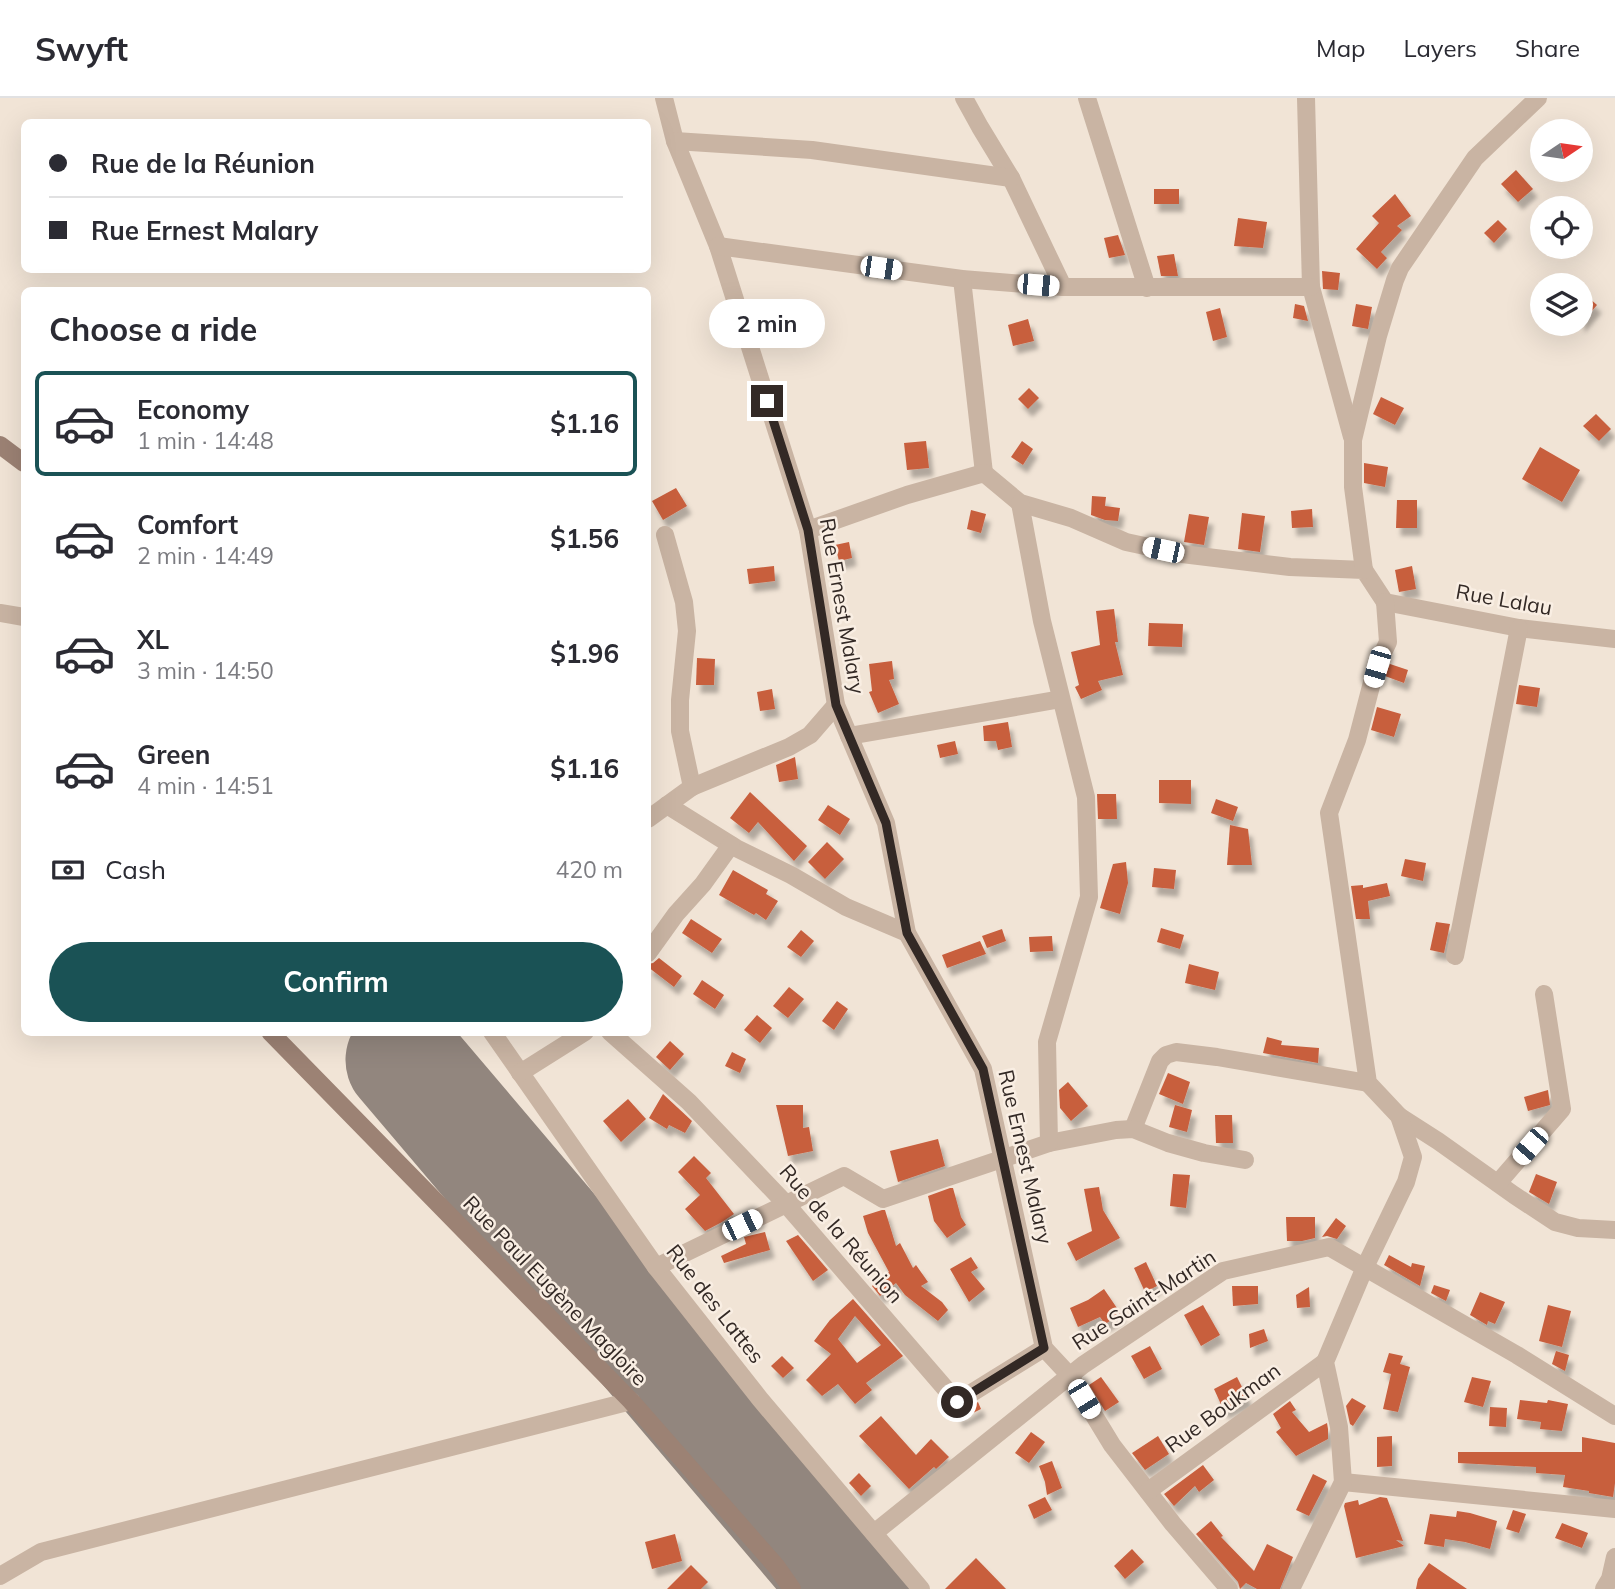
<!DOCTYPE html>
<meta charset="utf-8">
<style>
:root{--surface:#fff;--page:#f7f7f7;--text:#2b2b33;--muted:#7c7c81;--line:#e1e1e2;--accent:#1a5255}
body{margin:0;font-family:Mulish,sans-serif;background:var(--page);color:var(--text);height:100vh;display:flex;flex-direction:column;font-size:26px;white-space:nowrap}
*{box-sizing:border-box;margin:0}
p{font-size:23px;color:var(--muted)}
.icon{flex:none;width:38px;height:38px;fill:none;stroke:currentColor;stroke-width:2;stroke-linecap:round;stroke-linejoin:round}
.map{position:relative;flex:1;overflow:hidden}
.side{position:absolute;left:21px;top:189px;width:630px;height:749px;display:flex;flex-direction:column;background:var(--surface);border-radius:10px;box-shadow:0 7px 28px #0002}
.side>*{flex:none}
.banner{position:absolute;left:21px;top:21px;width:630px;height:154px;border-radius:10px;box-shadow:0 7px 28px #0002;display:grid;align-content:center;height:154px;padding:0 28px;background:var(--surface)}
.needle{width:46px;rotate:77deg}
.tools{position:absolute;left:1530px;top:21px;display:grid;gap:14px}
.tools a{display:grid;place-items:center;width:63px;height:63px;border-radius:50%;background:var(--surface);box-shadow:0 7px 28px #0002;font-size:35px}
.end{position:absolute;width:32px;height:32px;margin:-16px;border:9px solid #332925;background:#fff;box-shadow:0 0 0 4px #fff}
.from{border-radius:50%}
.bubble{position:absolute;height:49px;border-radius:24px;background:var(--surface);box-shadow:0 7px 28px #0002;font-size:23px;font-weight:700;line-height:49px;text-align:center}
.car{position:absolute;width:21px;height:42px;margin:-21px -10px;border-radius:9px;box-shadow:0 0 5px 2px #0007;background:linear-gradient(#fff 24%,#345 0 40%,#fff 0 76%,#345 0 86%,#fff 0)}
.banner b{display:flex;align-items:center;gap:24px;height:66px;font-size:26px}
.banner b+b{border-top:2px solid var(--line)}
.banner i{width:18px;height:18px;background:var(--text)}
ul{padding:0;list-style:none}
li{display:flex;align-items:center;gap:21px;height:105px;margin:0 14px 10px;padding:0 14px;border:4px solid transparent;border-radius:10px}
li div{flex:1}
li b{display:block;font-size:26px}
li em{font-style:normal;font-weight:700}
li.on{border-color:var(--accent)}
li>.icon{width:63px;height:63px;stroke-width:1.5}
h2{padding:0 28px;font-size:32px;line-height:84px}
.pay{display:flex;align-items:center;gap:18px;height:77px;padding:0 28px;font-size:26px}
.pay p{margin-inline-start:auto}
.cta{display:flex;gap:14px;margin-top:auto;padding:14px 28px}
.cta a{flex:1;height:80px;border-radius:42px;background:var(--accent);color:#fff;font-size:28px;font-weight:700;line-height:80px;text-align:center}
header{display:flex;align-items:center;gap:42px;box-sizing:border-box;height:98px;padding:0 35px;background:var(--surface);border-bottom:2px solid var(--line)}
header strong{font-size:33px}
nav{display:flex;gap:38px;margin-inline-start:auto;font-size:24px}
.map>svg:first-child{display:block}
</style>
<header>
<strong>Swyft</strong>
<nav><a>Map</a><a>Layers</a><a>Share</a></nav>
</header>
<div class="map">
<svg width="1615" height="1491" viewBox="0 0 1615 1491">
<defs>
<filter id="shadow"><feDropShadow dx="4.5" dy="8" stdDeviation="2" flood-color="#0004"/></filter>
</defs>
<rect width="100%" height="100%" fill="#f1e4d6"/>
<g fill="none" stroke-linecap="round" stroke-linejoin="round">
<!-- runway -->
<path stroke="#92867e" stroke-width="117" d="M404 962 853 1491"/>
</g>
<!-- building -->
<g fill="#c85e3e" fill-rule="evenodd" filter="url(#shadow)">
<path d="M1516 72 1533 91 1518 104 1501 86Z"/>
<rect x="1154" y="91" width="25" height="15"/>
<path d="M1395 96 1411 118 1397 128 1402 132 1381 154 1387 160 1377 171 1356 151 1379 125 1372 118Z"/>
<path d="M1238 120 1267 124 1263 150 1234 148Z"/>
<path d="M1498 122 1507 131 1494 145 1484 135Z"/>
<path d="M1118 137 1125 157 1109 160 1104 140Z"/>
<path d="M1174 156 1178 178H1161L1157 158Z"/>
<path d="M1322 173 1340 175 1338 192 1323 191Z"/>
<path d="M1580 192 1597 207 1580 227Z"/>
<path d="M1295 206 1304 208 1308 223 1293 220Z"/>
<path d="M1356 206 1372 209 1368 231 1352 228Z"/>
<path d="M1220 210 1227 239 1213 243 1206 214Z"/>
<path d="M1028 221 1034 243 1013 248 1008 227Z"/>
<path d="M1029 290 1039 300 1028 311 1018 301Z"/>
<path d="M1381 299 1404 310 1395 327 1373 316Z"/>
<path d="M1596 316 1611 331 1599 343 1583 328Z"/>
<path d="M926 343 929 370 907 372 904 345Z"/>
<path d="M1022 343 1033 351 1023 367 1011 359Z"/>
<path d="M1540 349 1580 372 1562 404 1522 381Z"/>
<path d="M1364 365 1388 369 1385 389 1364 385Z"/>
<path d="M676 390 687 408 663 422 652 403Z"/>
<path d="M1092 398 1106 399 1105 408 1120 410 1118 423 1105 422 1091 417Z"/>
<path d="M1397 402H1417V430H1396Z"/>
<path d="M1312 411 1313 429 1292 430 1291 413Z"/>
<path d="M971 412 986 416 981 435 967 431Z"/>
<path d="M1242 415 1265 418 1260 454 1238 451Z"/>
<path d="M1189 416 1209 419 1204 447 1184 444Z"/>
<path d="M849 444 852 460 839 463 835 447Z"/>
<path d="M774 468 775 483 749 486 747 471Z"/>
<path d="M1412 468 1416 491 1399 494 1395 472Z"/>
<path d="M1114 511 1118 544H1115L1123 577 1098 583 1102 592 1081 601 1075 589 1079 587 1071 554 1100 547 1096 513Z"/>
<path d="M1149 525 1183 526 1182 549 1148 548Z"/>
<path d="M697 560 715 561 714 587H696Z"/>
<path d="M892 563 894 581 889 582 899 606 878 615 869 594 872 593 869 566Z"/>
<path d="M1390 566 1408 572 1404 585 1385 578Z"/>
<path d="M1519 587 1540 590 1537 609 1516 606Z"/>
<path d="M772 591 775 611 760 613 757 594Z"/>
<path d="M1377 609 1401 616 1394 639 1371 632Z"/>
<path d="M1008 624 1012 649 998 652 996 643H984L983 628Z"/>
<path d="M955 643 958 656 940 660 937 647Z"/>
<path d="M795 659 798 681 779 684 776 667Z"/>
<path d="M1159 682H1191V706L1159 705Z"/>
<path d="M750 694 807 748 794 763 758 724 749 735 730 720Z"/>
<path d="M1097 696H1116L1117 721H1098Z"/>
<path d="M1216 701 1238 709 1233 723 1211 715Z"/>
<path d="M828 707 850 721 840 737 818 722Z"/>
<path d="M1230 727 1248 731 1252 767H1227Z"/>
<path d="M827 744 844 761 825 781 808 764Z"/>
<path d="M1405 761 1426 765 1423 783 1401 778Z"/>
<path d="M1126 764 1128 785 1120 816 1100 810 1113 766Z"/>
<path d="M1154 770 1176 772 1174 791 1152 789Z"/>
<path d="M733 772 768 792 766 796 778 803 766 822 756 815 754 817 719 797Z"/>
<path d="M1387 785 1390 798 1368 803 1370 821H1356L1351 788 1363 787V790Z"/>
<path d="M691 821 722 841 712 855 682 835Z"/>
<path d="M1436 824 1450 826 1444 855 1430 852Z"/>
<path d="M1161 830 1184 837 1180 851 1157 844Z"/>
<path d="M1002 831 1006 843 987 850 982 838Z"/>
<path d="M801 832 814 843 801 859 787 849Z"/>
<path d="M1052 838 1053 853 1030 854 1029 839Z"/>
<path d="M980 843 986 856 947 870 942 857Z"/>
<path d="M659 860 682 878 674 889 648 869V866L653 865Z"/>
<path d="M1189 866 1219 874 1215 892 1185 885Z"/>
<path d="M702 882 724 897 715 911 693 896Z"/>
<path d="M789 889 804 901 788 920 773 908Z"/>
<path d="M837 903 848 911 834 932 822 923Z"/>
<path d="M757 917 772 930 760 945 744 932Z"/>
<path d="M1267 939 1282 943 1281 947 1319 950 1318 965 1263 955Z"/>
<path d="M670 943 684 956 670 972 656 959Z"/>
<path d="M732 954 746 961 740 975 725 968Z"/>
<path d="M1168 975 1190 984 1183 1006 1159 996Z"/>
<path d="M1068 984 1088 1008 1071 1023 1060 1010 1059 992Z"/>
<path d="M1548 992 1550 1007 1528 1013 1524 999Z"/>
<path d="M663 996 692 1023 685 1035 669 1027 667 1031 649 1020Z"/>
<path d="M628 1001 646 1021 621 1044 603 1023Z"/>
<path d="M776 1007H803V1030L809 1029 813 1053 788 1058Z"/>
<path d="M1175 1007 1192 1012 1187 1034 1169 1029Z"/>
<path d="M1215 1017H1232L1233 1045H1216Z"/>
<path d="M938 1041 945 1068 898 1084 890 1053Z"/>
<path d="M694 1058 711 1075 706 1080 734 1116 722 1124 705 1133 685 1111 700 1097 678 1074Z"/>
<path d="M1173 1076 1190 1077 1186 1110 1170 1108Z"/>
<path d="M1536 1076 1557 1084 1549 1106 1529 1094Z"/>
<path d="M1099 1089 1103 1112 1120 1140 1076 1163 1067 1145 1092 1133 1084 1091Z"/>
<path d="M950 1090H953L961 1119 966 1127 947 1140 934 1123 928 1098Z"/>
<path d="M882 1112H885L896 1148 900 1145 913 1170 916 1167 928 1184 921 1188 942 1204 948 1212 938 1223 905 1197 896 1185 880 1198 872 1188 889 1174 868 1135 863 1118Z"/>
<path d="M1286 1119H1315V1140L1302 1143H1287Z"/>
<path d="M1336 1120 1346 1128 1337 1141 1327 1138 1322 1139Z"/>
<path d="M765 1134 770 1152 724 1165 721 1158 746 1146 744 1139Z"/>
<path d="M798 1137 828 1172 813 1183 786 1143Z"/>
<path d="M1389 1157 1411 1169 1412 1165 1425 1168 1420 1188 1384 1167Z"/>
<path d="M971 1159 978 1170 971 1174 985 1191 969 1204 950 1171Z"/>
<path d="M1146 1164 1157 1188 1145 1194 1134 1170Z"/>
<path d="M1434 1187 1450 1192 1446 1203 1431 1195Z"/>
<path d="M1232 1188H1258V1206L1233 1208Z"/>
<path d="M1309 1189 1310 1209 1297 1210 1296 1197Z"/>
<path d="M1104 1191 1121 1216 1105 1226 1100 1219 1078 1229 1070 1210 1088 1202Z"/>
<path d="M1480 1194 1505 1204 1495 1226 1488 1223 1487 1227 1470 1217Z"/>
<path d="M853 1201 903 1258 866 1285 872 1292 855 1306 838 1286 822 1298 806 1282 831 1256 814 1243 830 1222ZM855 1218 881 1247 857 1265 838 1241Z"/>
<path d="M1203 1207 1220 1237 1201 1248 1184 1217Z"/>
<path d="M1548 1207 1571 1213 1562 1249 1539 1243Z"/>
<path d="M1264 1231 1268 1243 1250 1250 1249 1236Z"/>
<path d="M1150 1248 1162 1271 1144 1281 1131 1258Z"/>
<path d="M1556 1253 1569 1257 1565 1273 1552 1266Z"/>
<path d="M1389 1255 1403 1258 1400 1266 1410 1269 1398 1314 1383 1311 1391 1276 1383 1274Z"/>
<path d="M782 1258 794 1270 783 1280 771 1268Z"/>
<path d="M1101 1279 1119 1304 1105 1313 1089 1287Z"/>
<path d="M1237 1279 1248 1301 1224 1313 1214 1291Z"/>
<path d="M1472 1279 1491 1283 1483 1309 1464 1304Z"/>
<path d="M1352 1300 1366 1308 1353 1328 1350 1326 1346 1308Z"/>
<path d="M1520 1302 1547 1305 1548 1302 1568 1306 1562 1333 1540 1331 1541 1324 1517 1321Z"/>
<path d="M1290 1303 1296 1312 1292 1314 1309 1334 1327 1325 1328 1331V1341L1296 1358 1276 1334 1281 1330 1273 1316Z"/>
<path d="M978 1304 981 1311 959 1322 955 1315 963 1314Z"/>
<path d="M1490 1309 1507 1310 1506 1329 1489 1328Z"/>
<path d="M881 1318 916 1357 931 1341 949 1359 936 1371 934 1369 909 1391 859 1338Z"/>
<path d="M1031 1334 1045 1344 1029 1365 1015 1355Z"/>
<path d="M1158 1338 1169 1356 1145 1372 1132 1355Z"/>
<path d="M1392 1338V1368L1377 1369V1339Z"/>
<path d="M1582 1339 1615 1345V1385L1613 1399 1589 1395V1393L1563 1389 1565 1377 1536 1375V1369L1458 1365V1354H1582Z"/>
<path d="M1052 1363 1062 1390 1047 1397 1045 1384 1039 1368Z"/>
<path d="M1203 1367 1214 1382 1199 1394 1195 1388 1174 1408 1164 1396Z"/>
<path d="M859 1375 871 1388 861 1398 849 1385Z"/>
<path d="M1313 1376 1327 1383 1309 1418 1296 1412Z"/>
<path d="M1045 1399 1052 1412 1034 1421 1028 1407Z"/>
<path d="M1380 1399 1387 1400 1403 1443 1396 1442 1404 1448 1356 1460 1344 1408 1345 1405 1358 1402 1359 1407Z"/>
<path d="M1513 1412 1526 1416 1519 1435 1506 1431Z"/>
<path d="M1457 1413 1470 1415 1497 1423 1490 1451 1465 1444 1445 1441 1444 1449 1424 1446 1430 1416 1456 1419Z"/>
<path d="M1211 1423 1223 1438 1221 1439 1254 1473 1267 1446 1293 1459 1280 1491H1257L1246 1485 1240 1491 1238 1484 1196 1436Z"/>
<path d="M1562 1425 1588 1435 1582 1450 1555 1440Z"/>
<path d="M675 1436 682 1463 652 1471 645 1444Z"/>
<path d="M1132 1451 1144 1464 1125 1481 1114 1468Z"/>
<path d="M976 1460 1006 1491H945Z"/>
<path d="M1429 1465 1467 1491H1416L1418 1481Z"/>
<path d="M691 1467 708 1484 701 1491H667Z"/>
</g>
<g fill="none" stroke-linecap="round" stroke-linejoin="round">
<!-- street -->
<g stroke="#c9b4a3" stroke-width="18">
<path d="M664 0 675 43 718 148 808 432 836 607 886 725 907 835 983 971 1044 1250 1070 1278 1112 1347 1173 1426 1229 1491"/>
<path d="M964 0 980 29 1011 80 1063 189"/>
<path d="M1087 0 1147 190"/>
<path d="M1306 0 1311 189 1352 339"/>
<path d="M675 43 812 52 1011 80"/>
<path d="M718 148 962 181 1063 189H1311"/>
<path d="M962 181 984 375"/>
<path d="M808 432 907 397 984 375 1020 405 1071 420 1126 444 1182 456 1290 469 1364 472 1385 504"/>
<path d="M665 437 684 504 687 533 680 602V633L692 689"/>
<path d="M1364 472 1353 389V342L1378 238 1395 182 1400 170 1475 60 1538 0"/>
<path d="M1385 504 1519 530 1615 541"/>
<path d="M0 515 24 519"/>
<path d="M849 638 1061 601"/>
<path d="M667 707 736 750 791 777 846 809 907 835"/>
<path d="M648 721 692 689 789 649 810 637 836 607"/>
<path d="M648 855 676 816 703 786 731 747"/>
<path d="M1455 858 1519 530"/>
<path d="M492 934 656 1169 760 1301 921 1491"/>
<path d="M610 934 689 1004 786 1106 957 1304 1044 1250"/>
<path d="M520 975 585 934"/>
<path d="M1399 1018 1438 1043 1514 1097 1555 1124 1578 1130 1615 1132"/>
<path d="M1133 1031 1160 963 1166 957 1176 954 1217 959 1368 985"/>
<path d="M1049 1045 1116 1032 1133 1031 1168 1045 1204 1055 1245 1062"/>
<path d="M1498 1085 1562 1011 1544 896"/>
<path d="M656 1169 844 1078 883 1101 1049 1045 1047 944 1089 799 1086 699 1042 523 1020 405"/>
<path d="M1343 1384 1615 1411"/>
<path d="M1148 1393 1325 1264"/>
<path d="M874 1435 1083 1267 1223 1173 1329 1149 1517 1257 1615 1318"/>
<path d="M0 1478 41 1454 631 1303"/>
<path d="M1291 1491 1343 1384 1339 1329 1325 1264 1365 1169 1406 1084 1413 1059 1399 1018 1368 985 1329 715 1357 642 1376 569 1388 544 1385 504"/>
<path d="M1604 1491 1610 1481 1615 1459"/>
</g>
<!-- secondary -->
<g stroke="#9c8274" stroke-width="18">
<path d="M0 347 24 365"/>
<path d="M270 934 631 1303 776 1468 792 1491"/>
</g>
</g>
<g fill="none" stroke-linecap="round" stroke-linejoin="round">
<!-- route -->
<path stroke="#332925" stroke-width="9" d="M767 303 808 432 836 607 886 725 907 835 983 971 1044 1250 957 1304"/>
</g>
<g text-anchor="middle" stroke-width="5" stroke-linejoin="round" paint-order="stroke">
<!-- street labels -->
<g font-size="21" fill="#332925" stroke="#f9eee3">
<text transform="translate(1504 502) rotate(10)" y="7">Rue Lalau</text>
<text transform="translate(842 508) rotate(80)" y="7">Rue Ernest Malary</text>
<text transform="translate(1025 1059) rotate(77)" y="7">Rue Ernest Malary</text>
<text transform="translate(841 1136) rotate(49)" y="7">Rue de la Réunion</text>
<text transform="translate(555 1193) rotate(46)" y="7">Rue Paul Eugène Magloire</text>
<text transform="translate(1144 1202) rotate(-33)" y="7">Rue Saint-Martin</text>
<text transform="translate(715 1206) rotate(52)" y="7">Rue des Lattes</text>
<text transform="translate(1223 1310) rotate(-36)" y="7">Rue Boukman</text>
</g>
</g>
</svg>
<div class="tools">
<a><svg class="needle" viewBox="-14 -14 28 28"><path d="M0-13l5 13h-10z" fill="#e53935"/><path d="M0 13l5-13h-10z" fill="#7c7c81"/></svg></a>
<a><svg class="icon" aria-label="locate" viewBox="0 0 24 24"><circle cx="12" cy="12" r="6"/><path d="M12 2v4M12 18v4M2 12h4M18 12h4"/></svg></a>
<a><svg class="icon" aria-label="layers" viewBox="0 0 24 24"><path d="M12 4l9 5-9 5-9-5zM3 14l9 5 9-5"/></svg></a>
</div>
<i class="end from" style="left:957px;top:1304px"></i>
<i class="end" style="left:767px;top:303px"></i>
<div class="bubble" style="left:709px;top:201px;width:116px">2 min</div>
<i class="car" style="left:881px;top:170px;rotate:98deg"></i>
<i class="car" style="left:1038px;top:187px;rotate:95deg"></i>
<i class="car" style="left:1163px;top:452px;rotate:282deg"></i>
<i class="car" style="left:1377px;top:569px;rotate:196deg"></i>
<i class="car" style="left:1530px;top:1048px;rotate:221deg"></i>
<i class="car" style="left:742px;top:1127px;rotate:64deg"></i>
<i class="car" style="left:1084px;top:1301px;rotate:149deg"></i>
<div class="banner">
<b><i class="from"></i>Rue de la Réunion</b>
<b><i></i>Rue Ernest Malary</b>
</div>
<section class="side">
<h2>Choose a ride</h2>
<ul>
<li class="on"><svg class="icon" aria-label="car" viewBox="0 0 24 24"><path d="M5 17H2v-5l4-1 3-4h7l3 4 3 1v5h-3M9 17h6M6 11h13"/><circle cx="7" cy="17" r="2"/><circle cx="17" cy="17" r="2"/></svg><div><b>Economy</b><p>1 min · 14:48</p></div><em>$1.16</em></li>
<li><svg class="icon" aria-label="car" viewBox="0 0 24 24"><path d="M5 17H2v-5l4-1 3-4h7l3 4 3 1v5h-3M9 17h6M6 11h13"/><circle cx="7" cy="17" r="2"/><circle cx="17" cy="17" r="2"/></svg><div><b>Comfort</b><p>2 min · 14:49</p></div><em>$1.56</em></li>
<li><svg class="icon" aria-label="car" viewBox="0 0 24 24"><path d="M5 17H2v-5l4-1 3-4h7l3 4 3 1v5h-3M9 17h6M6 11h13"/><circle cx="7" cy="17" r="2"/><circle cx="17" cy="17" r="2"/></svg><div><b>XL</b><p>3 min · 14:50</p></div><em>$1.96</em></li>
<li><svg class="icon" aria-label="car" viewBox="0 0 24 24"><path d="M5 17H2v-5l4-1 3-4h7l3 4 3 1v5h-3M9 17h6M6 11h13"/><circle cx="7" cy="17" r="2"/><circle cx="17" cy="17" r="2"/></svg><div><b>Green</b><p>4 min · 14:51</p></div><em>$1.16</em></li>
</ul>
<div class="pay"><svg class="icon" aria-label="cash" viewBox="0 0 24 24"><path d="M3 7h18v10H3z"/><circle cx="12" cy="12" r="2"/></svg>Cash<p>420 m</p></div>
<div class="cta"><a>Confirm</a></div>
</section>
</div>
